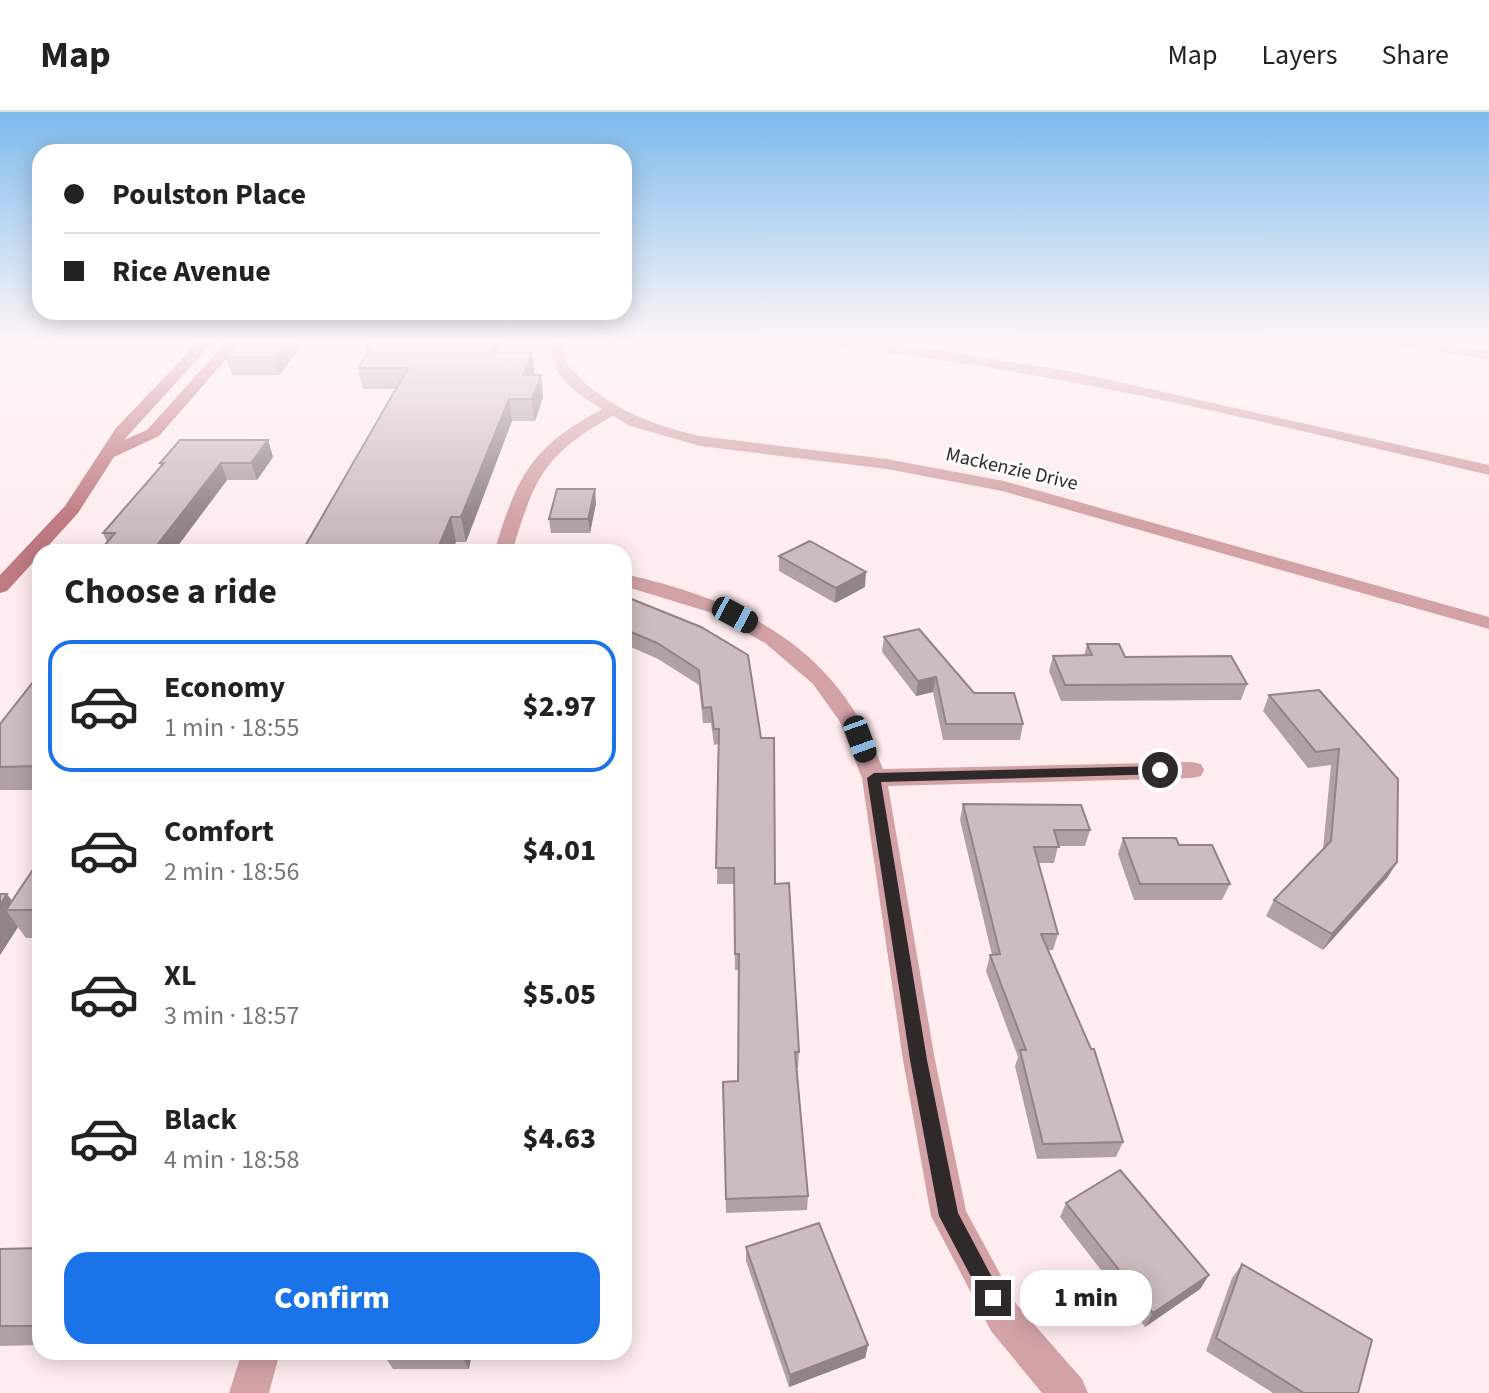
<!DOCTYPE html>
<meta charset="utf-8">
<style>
:root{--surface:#fff;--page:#f2f2f2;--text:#222;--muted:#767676;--line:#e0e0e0;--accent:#1a73e8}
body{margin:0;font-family:"Source Sans 3",sans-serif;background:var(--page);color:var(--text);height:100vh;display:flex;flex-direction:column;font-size:30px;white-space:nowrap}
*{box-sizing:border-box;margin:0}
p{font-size:26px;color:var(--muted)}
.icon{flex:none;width:44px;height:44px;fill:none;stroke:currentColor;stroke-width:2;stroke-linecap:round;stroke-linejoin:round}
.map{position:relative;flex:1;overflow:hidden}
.side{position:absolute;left:32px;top:432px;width:600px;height:816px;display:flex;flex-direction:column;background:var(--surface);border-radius:24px;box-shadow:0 4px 20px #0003}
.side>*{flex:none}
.guide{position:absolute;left:32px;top:32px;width:600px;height:176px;border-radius:24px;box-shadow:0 4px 20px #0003;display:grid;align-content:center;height:176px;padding:0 32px;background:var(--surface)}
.end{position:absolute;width:36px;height:36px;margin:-18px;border:10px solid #30292a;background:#fff;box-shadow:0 0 0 4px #fff}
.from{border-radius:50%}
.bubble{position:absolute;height:56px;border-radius:24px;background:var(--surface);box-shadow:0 4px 20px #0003;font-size:26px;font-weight:800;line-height:56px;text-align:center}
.car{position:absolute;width:24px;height:48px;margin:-24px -12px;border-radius:10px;box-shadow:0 0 6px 2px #0007;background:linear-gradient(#222 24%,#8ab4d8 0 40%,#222 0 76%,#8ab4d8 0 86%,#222 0)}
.guide b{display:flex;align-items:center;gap:28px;height:76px;font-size:30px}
.guide b+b{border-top:2px solid var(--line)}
.guide i{width:20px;height:20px;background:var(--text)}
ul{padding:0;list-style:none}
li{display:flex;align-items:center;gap:24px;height:132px;margin:0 16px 12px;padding:0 16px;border:4px solid transparent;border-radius:24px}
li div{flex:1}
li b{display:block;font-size:30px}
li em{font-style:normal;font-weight:800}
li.active{border-color:var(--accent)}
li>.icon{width:72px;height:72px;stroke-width:1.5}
h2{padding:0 32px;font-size:36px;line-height:96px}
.button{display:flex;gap:16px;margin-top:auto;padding:16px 32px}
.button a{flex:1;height:92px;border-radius:24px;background:var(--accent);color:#fff;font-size:32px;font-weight:800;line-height:92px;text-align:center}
header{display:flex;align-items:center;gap:48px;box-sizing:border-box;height:112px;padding:0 40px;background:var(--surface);border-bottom:2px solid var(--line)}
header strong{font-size:38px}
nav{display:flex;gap:44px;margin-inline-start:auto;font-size:28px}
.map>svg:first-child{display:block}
</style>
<header>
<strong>Map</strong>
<nav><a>Map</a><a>Layers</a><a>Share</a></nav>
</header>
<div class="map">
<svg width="1489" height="1281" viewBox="0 0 1489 1281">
<rect width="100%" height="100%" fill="#feecee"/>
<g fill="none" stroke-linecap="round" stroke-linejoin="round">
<!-- street -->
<g fill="#d2a2a7" fill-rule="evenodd">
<path d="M552 229H566V251C603 294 645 311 700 324L887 347 1004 369 1489 505V517L1002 379 887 357 700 334 630 314 613 304C543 343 535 365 512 440H494C518 363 529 337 602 297 576 282 547 262 552 229Z"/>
<path d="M808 229 901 233 1070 259 1489 353V363C1265 310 1044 255 815 233Z"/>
<path d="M1380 229H1419L1489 239V247L1387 233Z"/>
<path d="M624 462C745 489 837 535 883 657L1192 650 1201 652 1204 658 1201 664 1192 666 888 674 935 948 966 1099 1017 1193 1082 1267 1088 1281H1042L991 1219 931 1104 903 948 862 666 840 610 813 572 765 531 709 500 624 474Z"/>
<path d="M242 1240H280L269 1281H229Z"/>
</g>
<!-- secondary -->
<path fill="#bf7a83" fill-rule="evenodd" d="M199 229H214L124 328 147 318 227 229H242L159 324 114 345 78 401 7 479 0 481V463L65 394 116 316Z"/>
</g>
<!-- wall -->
<g fill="#b0a2a3">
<path d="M240 229H296L299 238 279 263H232L226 245Z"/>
<path d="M500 229 502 241 535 263H541L543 285 535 309H512L466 430H456L452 440H306L304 436 395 277H363L358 256 367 241 366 234Z"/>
<path d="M268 328 273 345 257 368H227L177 435 179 440H99L107 430 103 421 161 355 160 351Z"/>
<path d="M596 391 590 421H551L549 407Z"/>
<path d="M779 444 865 475 835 491 779 459Z"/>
<path d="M624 489 701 515 775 772 799 940 798 956H797L808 1084 807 1098 726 1101 723 970 738 969 739 858H735L734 772H717L719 632 714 633 711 611H703L699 573 658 547 624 532Z"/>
<path d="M884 525 1023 612 1020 628H943L933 580 916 584 882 540Z"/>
<path d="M1087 532 1125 545 1247 572 1241 588 1061 589 1049 559 1053 544H1084Z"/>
<path d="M40 565V678H0V612Z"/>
<path d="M1319 578 1397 750 1387 766 1323 838 1266 804 1274 788 1323 737 1331 653 1308 656 1263 599 1269 583Z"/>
<path d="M963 692 1090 718 1085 734H1058L1054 751H1038L1058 822 1053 838H1048L1123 1030 1116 1045 1037 1047 1015 954 1018 945 986 859 990 843H992L960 708Z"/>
<path d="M1123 726 1179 733 1230 772 1222 788H1134L1118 742Z"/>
<path d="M40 747V826H26L18 815 0 843V782L12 789Z"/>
<path d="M1066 1091 1209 1163 1200 1177 1145 1215 1060 1105Z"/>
<path d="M746 1135 868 1233 865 1246 789 1275 746 1149Z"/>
<path d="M40 1136V1233L0 1234V1137Z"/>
<path d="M1242 1152 1358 1281H1273L1206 1239 1232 1166Z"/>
<path d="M472 1240 469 1257H393L385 1245Z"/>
</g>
<!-- shaded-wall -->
<g fill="#908485">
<path d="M286 229H296L299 238 279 263 274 245Z"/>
<path d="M495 229H500L502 242 490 241Z"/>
<path d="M532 241 535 263H523Z"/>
<path d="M541 263 543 285 535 309 532 287Z"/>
<path d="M509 287 512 309 466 430 461 405Z"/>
<path d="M268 328 273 345 257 368 251 351Z"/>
<path d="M221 351 227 368 177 435 179 440H162L158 432Z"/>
<path d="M595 377 596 391 590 421 588 407Z"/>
<path d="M451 405 456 430 452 440H439L438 436Z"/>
<path d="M866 460 865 475 835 491 836 476Z"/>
<path d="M936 565 933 580 916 584 918 569Z"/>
<path d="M1397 750 1387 766 1323 838 1332 822Z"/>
<path d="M7 782 19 798H6L18 815 0 843V793Z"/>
<path d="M1209 1163 1200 1177 1145 1215 1153 1201Z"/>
<path d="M868 1233 865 1246 789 1275 790 1263Z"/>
<path d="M463 1240H472L469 1257 462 1245Z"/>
</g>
<!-- building -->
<g fill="#cdbcbe" stroke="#908485" stroke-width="2">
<path d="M240 229H286L274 245H226Z"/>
<path d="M369 229H495L490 241H532L523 263H541L532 287H509L461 405H451L438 436H388L386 440H332L334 436H304L408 256H358L372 234H366Z"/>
<path d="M180 328H268L251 351H221L158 432H176L169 440H99L115 421H103L164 351H160Z"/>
<path d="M557 377H595L588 407H549Z"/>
<path d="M810 429 866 460 836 476 779 444Z"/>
<path d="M629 486 701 515 748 543 761 626H774L775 772 789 771 799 940H795L808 1084 726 1087 723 970 738 969 739 842H735L734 756H716L719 617H714L711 595 703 596 699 558 657 531 624 517V489Z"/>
<path d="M919 517 974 581H1014L1023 612H946L936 565 918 569 884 525Z"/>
<path d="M1087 532H1119L1125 545 1231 544 1247 572 1065 573 1053 544 1092 543Z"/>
<path d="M37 565H40V654L0 655V612Z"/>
<path d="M1319 578 1398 667 1397 750 1332 822 1274 788 1331 729 1339 637 1316 640 1269 583Z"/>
<path d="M963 692 1081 693 1090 718H1054L1059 735H1034L1058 822H1041L1091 937H1094L1123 1030 1043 1032 1020 938H1026L990 843 1000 842Z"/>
<path d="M1123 726H1176L1179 733H1212L1230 772H1140Z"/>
<path d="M40 747V798H6Z"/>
<path d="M0 782H7L0 793Z"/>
<path d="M1120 1058 1209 1163 1153 1201 1066 1091Z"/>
<path d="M819 1111 868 1233 790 1263 746 1135Z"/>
<path d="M40 1136V1214H0V1137Z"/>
<path d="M1242 1152 1372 1228 1358 1281H1304L1216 1226Z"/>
<path d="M386 1240H463L462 1245H385Z"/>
</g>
<!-- sky -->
<linearGradient id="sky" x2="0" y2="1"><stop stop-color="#7cbaed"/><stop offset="0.56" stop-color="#fff6f7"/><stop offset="1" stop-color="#fff6f7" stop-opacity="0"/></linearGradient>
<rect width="1489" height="409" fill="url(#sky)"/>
<!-- route -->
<path fill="#30292a" d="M1160 654 1167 658 1165 662 881 670 927 948 958 1101 1003 1186 1000 1193 993 1196 986 1193 939 1104 910 948 867 666 874 661Z"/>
<g text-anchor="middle" stroke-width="6" stroke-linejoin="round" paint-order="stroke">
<!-- far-street labels -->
<g font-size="20" fill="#30292a" stroke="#fefefe">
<text transform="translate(1012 356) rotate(13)" y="7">Mackenzie Drive</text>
</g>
</g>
</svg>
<i class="end from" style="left:1160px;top:658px"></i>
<i class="end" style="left:993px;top:1186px"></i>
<div class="bubble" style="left:1020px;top:1158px;width:132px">1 min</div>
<i class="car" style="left:735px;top:503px;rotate:118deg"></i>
<i class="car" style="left:860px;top:627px;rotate:160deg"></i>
<div class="guide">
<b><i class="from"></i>Poulston Place</b>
<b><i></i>Rice Avenue</b>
</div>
<section class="side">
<h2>Choose a ride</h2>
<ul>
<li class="active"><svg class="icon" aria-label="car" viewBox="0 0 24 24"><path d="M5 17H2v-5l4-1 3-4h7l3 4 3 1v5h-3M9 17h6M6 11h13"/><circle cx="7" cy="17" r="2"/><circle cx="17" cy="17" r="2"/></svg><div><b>Economy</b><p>1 min · 18:55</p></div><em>$2.97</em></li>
<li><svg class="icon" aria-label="car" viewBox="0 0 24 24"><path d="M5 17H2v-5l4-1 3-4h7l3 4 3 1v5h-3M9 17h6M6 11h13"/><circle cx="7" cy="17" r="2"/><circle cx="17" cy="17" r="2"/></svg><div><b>Comfort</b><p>2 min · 18:56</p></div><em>$4.01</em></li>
<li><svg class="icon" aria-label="car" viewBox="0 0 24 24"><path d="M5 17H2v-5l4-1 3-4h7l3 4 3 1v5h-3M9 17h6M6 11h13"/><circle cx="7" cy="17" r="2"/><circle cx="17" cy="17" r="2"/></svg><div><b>XL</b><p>3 min · 18:57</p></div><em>$5.05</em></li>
<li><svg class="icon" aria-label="car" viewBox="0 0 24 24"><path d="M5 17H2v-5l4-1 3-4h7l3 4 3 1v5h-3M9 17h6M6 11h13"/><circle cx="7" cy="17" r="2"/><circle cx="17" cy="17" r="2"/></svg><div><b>Black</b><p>4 min · 18:58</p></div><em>$4.63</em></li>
</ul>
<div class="button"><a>Confirm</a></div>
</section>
</div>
